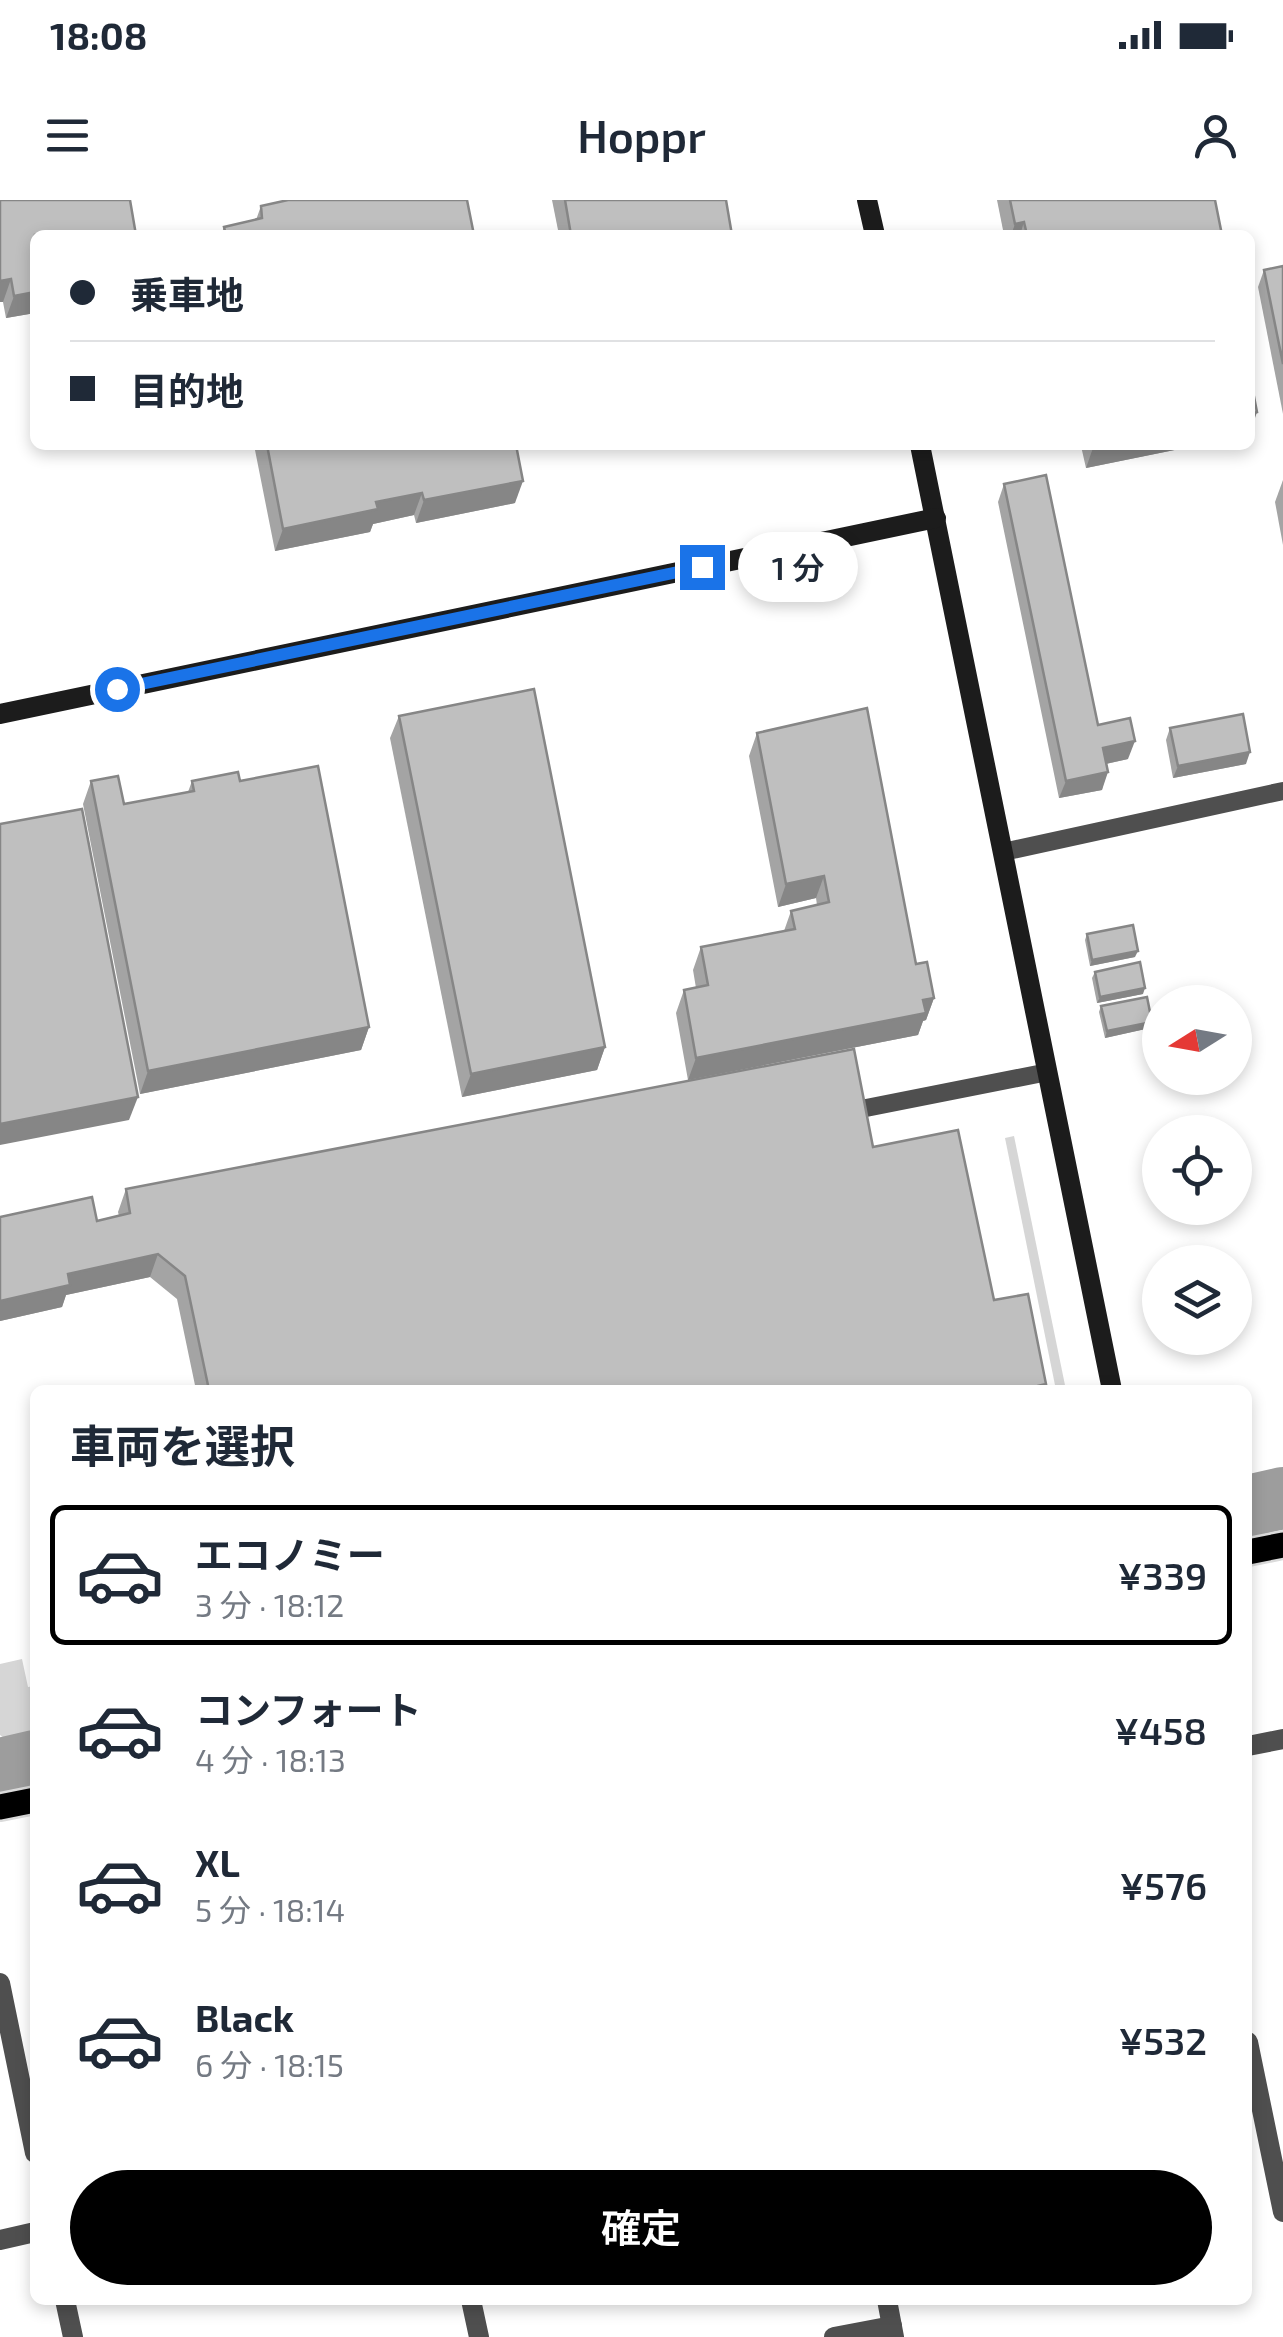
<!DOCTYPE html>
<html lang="ja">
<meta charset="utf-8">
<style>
:root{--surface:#fff;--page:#f6f6f7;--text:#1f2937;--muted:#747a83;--line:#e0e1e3;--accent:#000}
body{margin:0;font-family:"Exo 2","Noto Sans JP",sans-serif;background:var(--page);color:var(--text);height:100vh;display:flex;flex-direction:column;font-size:38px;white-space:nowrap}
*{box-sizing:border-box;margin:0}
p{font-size:32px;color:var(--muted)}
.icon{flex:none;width:55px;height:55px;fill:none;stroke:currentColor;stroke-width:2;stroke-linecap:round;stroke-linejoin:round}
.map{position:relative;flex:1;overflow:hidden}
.drawer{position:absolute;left:30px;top:1185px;width:1222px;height:920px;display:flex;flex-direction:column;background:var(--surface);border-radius:15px;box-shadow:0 5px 15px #0003}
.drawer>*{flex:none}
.top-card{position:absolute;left:30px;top:30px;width:1225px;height:220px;border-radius:15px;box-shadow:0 5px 15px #0003;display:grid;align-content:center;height:220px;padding:0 40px;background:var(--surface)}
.needle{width:65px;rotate:259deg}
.tools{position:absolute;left:1142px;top:785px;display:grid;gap:20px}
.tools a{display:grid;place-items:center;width:110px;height:110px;border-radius:50%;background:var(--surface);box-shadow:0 5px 15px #0003;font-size:50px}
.end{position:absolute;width:45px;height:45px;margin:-22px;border:12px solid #1a73e8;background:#fff;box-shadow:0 0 0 5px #fff}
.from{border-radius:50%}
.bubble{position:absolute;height:70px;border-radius:35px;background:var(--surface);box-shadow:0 5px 15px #0003;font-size:32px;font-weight:600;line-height:70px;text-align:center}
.top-card b{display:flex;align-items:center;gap:35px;height:95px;font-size:38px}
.top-card b+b{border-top:2px solid var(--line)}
.top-card i{width:25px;height:25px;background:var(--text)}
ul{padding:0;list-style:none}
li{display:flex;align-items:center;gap:30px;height:140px;margin:0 20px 15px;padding:0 20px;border:5px solid transparent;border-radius:15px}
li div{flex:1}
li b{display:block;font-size:38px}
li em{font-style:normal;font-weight:600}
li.selected{border-color:var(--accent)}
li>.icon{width:90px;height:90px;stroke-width:1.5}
h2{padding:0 40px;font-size:45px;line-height:120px}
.primary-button{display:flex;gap:20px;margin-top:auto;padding:20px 40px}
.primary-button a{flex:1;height:115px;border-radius:60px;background:var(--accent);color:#fff;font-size:40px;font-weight:600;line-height:115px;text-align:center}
.status{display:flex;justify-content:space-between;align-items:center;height:70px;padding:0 50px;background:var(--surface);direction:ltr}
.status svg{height:28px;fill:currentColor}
header{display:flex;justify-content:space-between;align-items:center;height:130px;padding:0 40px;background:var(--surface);font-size:45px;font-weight:600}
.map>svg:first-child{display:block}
</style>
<div class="status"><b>18:08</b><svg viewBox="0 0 49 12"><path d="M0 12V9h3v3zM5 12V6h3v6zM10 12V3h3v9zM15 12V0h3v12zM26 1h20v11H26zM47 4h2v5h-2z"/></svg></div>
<header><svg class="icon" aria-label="menu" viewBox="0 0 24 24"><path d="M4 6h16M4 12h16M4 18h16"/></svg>Hoppr<svg class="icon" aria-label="person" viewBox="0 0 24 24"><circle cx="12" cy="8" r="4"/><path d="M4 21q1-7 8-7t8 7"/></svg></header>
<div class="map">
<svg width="1283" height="2137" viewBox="0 0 1283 2137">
<rect width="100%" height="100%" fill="#fff"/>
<!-- green -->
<g fill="#d6d6d6">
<path d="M1014 936 1066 1190H1056L1005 938Z"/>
<path d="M22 1459 28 1487 35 1486V1551L25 1553 0 1535V1464Z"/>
</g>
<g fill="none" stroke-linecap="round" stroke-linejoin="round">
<!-- river -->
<g stroke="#9d9d9d" stroke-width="62">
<path d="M1248 1306 1283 1298"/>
<path d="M0 1569 35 1561"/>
</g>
<defs>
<g id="primary">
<path d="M1248 1352 1283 1345"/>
<path d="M0 1607 35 1600"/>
</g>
</defs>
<!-- primary casing -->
<use href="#primary" stroke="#dbdbdb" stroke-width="30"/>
<!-- lane -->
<g stroke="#4f4f4f" stroke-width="18">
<path d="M1003 652 1283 591"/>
<path d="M861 909 1048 872"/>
</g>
<!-- street -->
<g stroke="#4f4f4f" stroke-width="20">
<path d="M1248 1546 1283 1539"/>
<path d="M0 1783 35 1953"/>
<path d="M1248 1842 1283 2012"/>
<path d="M0 2040 35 2032"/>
<path d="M65 2100 73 2137"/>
<path d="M471 2100 479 2137"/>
<path d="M887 2100 894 2137"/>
<path d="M834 2137 892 2126"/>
</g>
<!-- secondary -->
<g stroke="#1c1c1c" stroke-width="20">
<path d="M867 0 875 35"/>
<path d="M920 245 1112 1190"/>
<path d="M0 514 936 318"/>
</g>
<!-- primary -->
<use href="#primary" stroke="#000" stroke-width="25"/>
</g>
<!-- wall -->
<g fill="#a4a4a4">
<path d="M0 0 35 113 6 118 3 102Z"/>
<path d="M552 0H726L732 35H559Z"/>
<path d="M997 0H1215L1222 35H1004Z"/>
<path d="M261 6 474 35H221L224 27 256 20Z"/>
<path d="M1283 66V214L1258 87 1264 70Z"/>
<path d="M254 245H516L515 303 416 323 414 315 373 324 370 332 275 351Z"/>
<path d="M1056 245H1199L1086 268 1081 246 1057 250Z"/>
<path d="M1283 280V345L1275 302Z"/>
<path d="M1004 284 1098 525 1128 559 1106 564 1102 590 1059 598 998 302Z"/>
<path d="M399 516 605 847 597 870 462 897 390 538Z"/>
<path d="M1170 528 1246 564 1173 578 1166 540Z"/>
<path d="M757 533 916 764 934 798 926 820 923 821 918 835 688 880 676 813 684 790 696 788 693 770 701 747 784 731 791 711 817 705 816 698 778 707 749 556Z"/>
<path d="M91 581 124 604 188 592 192 581H240L369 827 361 850 140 894 83 604Z"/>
<path d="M1087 734 1135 757 1090 766 1085 740Z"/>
<path d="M1095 772 1143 794 1097 803 1092 778Z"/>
<path d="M1101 806 1150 828 1105 838 1099 812Z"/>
<path d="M873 947 994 1100 1046 1184 1044 1190H196L177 1099 150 1077 66 1095 62 1107 0 1121V1017L97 1021 119 1016 118 1012 126 989Z"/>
</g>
<!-- shaded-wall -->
<g fill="#868686">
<path d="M1024 22 1020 35H1011L1015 24Z"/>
<path d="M11 79 3 102H0V81Z"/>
<path d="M35 92V113L6 118 14 96Z"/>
<path d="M1257 212 1250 233V214Z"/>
<path d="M1059 245H1081L1057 250Z"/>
<path d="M1094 245H1199L1086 268Z"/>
<path d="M523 281 515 303 416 323 424 300Z"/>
<path d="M422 293 414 315 373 324 370 332 275 351 283 329 376 302Z"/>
<path d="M1135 541 1128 559 1096 566 1103 548Z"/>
<path d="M1250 552 1246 564 1173 578 1178 566Z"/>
<path d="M1108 572 1102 590 1059 598 1066 581Z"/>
<path d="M824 676 816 698 778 707 786 684Z"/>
<path d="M1138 751 1135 757 1090 766 1092 760Z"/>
<path d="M1145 788 1143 794 1097 803 1100 797Z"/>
<path d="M934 798 926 820 923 821 918 835 688 880 696 858Z"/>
<path d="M1152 822 1150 828 1105 838 1107 831Z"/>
<path d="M369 827 361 850 140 894 148 871Z"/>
<path d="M605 847 597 870 462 897 471 874Z"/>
<path d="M138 897 129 920 0 945V924Z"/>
<path d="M158 1054 150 1077 66 1095 62 1107 0 1121V1101L68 1074Z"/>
<path d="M1046 1184 1044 1190H1028L1029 1188Z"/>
</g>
<!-- building -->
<g fill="#bfbfbf" stroke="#868686" stroke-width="2.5">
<path d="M0 0H130L136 35H35V92L14 96 11 79 0 81Z"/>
<path d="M288 0H467L474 35H226L224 27 262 18 261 6Z"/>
<path d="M565 0H726L732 35H571Z"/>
<path d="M1010 0H1215L1222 35H1027L1024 22 1015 24Z"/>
<path d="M1283 66V164L1264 70Z"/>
<path d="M1250 176 1257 212 1250 214Z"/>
<path d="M267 245H516L523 281 424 300 422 293 376 302 378 309 283 329Z"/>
<path d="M1046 275 1098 525 1130 518 1135 541 1103 548 1108 572 1066 581 1004 284Z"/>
<path d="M534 489 605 847 471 874 399 516Z"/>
<path d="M867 508 916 764 927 762 934 798 923 800 926 813 696 858 684 790 708 785 701 747 795 729 791 711 829 702 824 676 786 684 757 533Z"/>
<path d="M1243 514 1250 552 1178 566 1170 528Z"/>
<path d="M318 566 369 827 148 871 91 581 118 576 124 604 194 591 192 581 238 572 240 581Z"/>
<path d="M82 609 138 897 0 924V624Z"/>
<path d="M1133 725 1138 751 1092 760 1087 734Z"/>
<path d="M1140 762 1145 788 1100 797 1095 772Z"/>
<path d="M1147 797 1152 822 1107 831 1101 806Z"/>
<path d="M854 849 873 947 958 930 994 1100 1028 1094 1046 1184 1029 1188 1030 1190H209L185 1076 158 1054 68 1074 70 1085 0 1101V1017L92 997 97 1021 130 1013 126 989Z"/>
</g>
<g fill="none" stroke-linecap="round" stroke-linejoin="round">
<!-- route -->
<path stroke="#1a73e8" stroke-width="12" d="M117 489 702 367"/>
</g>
</svg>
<div class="tools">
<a><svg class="needle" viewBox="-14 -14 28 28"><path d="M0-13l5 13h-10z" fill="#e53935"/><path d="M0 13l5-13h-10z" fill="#747a83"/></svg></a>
<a><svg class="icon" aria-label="locate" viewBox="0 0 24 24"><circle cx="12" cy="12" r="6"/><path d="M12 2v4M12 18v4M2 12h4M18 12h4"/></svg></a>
<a><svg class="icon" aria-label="layers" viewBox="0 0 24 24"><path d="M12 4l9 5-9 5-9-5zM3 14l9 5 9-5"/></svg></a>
</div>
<i class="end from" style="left:117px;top:489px"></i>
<i class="end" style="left:702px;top:367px"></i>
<div class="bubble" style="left:738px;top:332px;width:120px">1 分</div>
<div class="top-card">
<b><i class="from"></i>乗車地</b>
<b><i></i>目的地</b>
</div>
<section class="drawer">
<h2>車両を選択</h2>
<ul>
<li class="selected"><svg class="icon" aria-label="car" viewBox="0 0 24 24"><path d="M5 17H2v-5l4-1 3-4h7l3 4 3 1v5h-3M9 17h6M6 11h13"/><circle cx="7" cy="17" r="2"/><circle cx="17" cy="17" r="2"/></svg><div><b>エコノミー</b><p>3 分 · 18:12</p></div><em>¥339</em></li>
<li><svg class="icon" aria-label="car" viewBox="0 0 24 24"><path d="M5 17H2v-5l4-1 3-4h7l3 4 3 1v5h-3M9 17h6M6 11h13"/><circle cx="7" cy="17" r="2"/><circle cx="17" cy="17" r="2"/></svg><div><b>コンフォート</b><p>4 分 · 18:13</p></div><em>¥458</em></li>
<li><svg class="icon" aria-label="car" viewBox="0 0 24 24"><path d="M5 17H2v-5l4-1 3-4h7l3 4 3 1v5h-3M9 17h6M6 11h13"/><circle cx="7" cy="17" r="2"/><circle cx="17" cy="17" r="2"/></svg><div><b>XL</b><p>5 分 · 18:14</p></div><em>¥576</em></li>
<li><svg class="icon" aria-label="car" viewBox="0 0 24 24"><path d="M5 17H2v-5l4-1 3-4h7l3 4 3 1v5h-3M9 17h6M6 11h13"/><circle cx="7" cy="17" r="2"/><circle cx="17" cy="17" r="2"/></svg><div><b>Black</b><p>6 分 · 18:15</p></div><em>¥532</em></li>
</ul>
<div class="primary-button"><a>確定</a></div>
</section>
</div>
